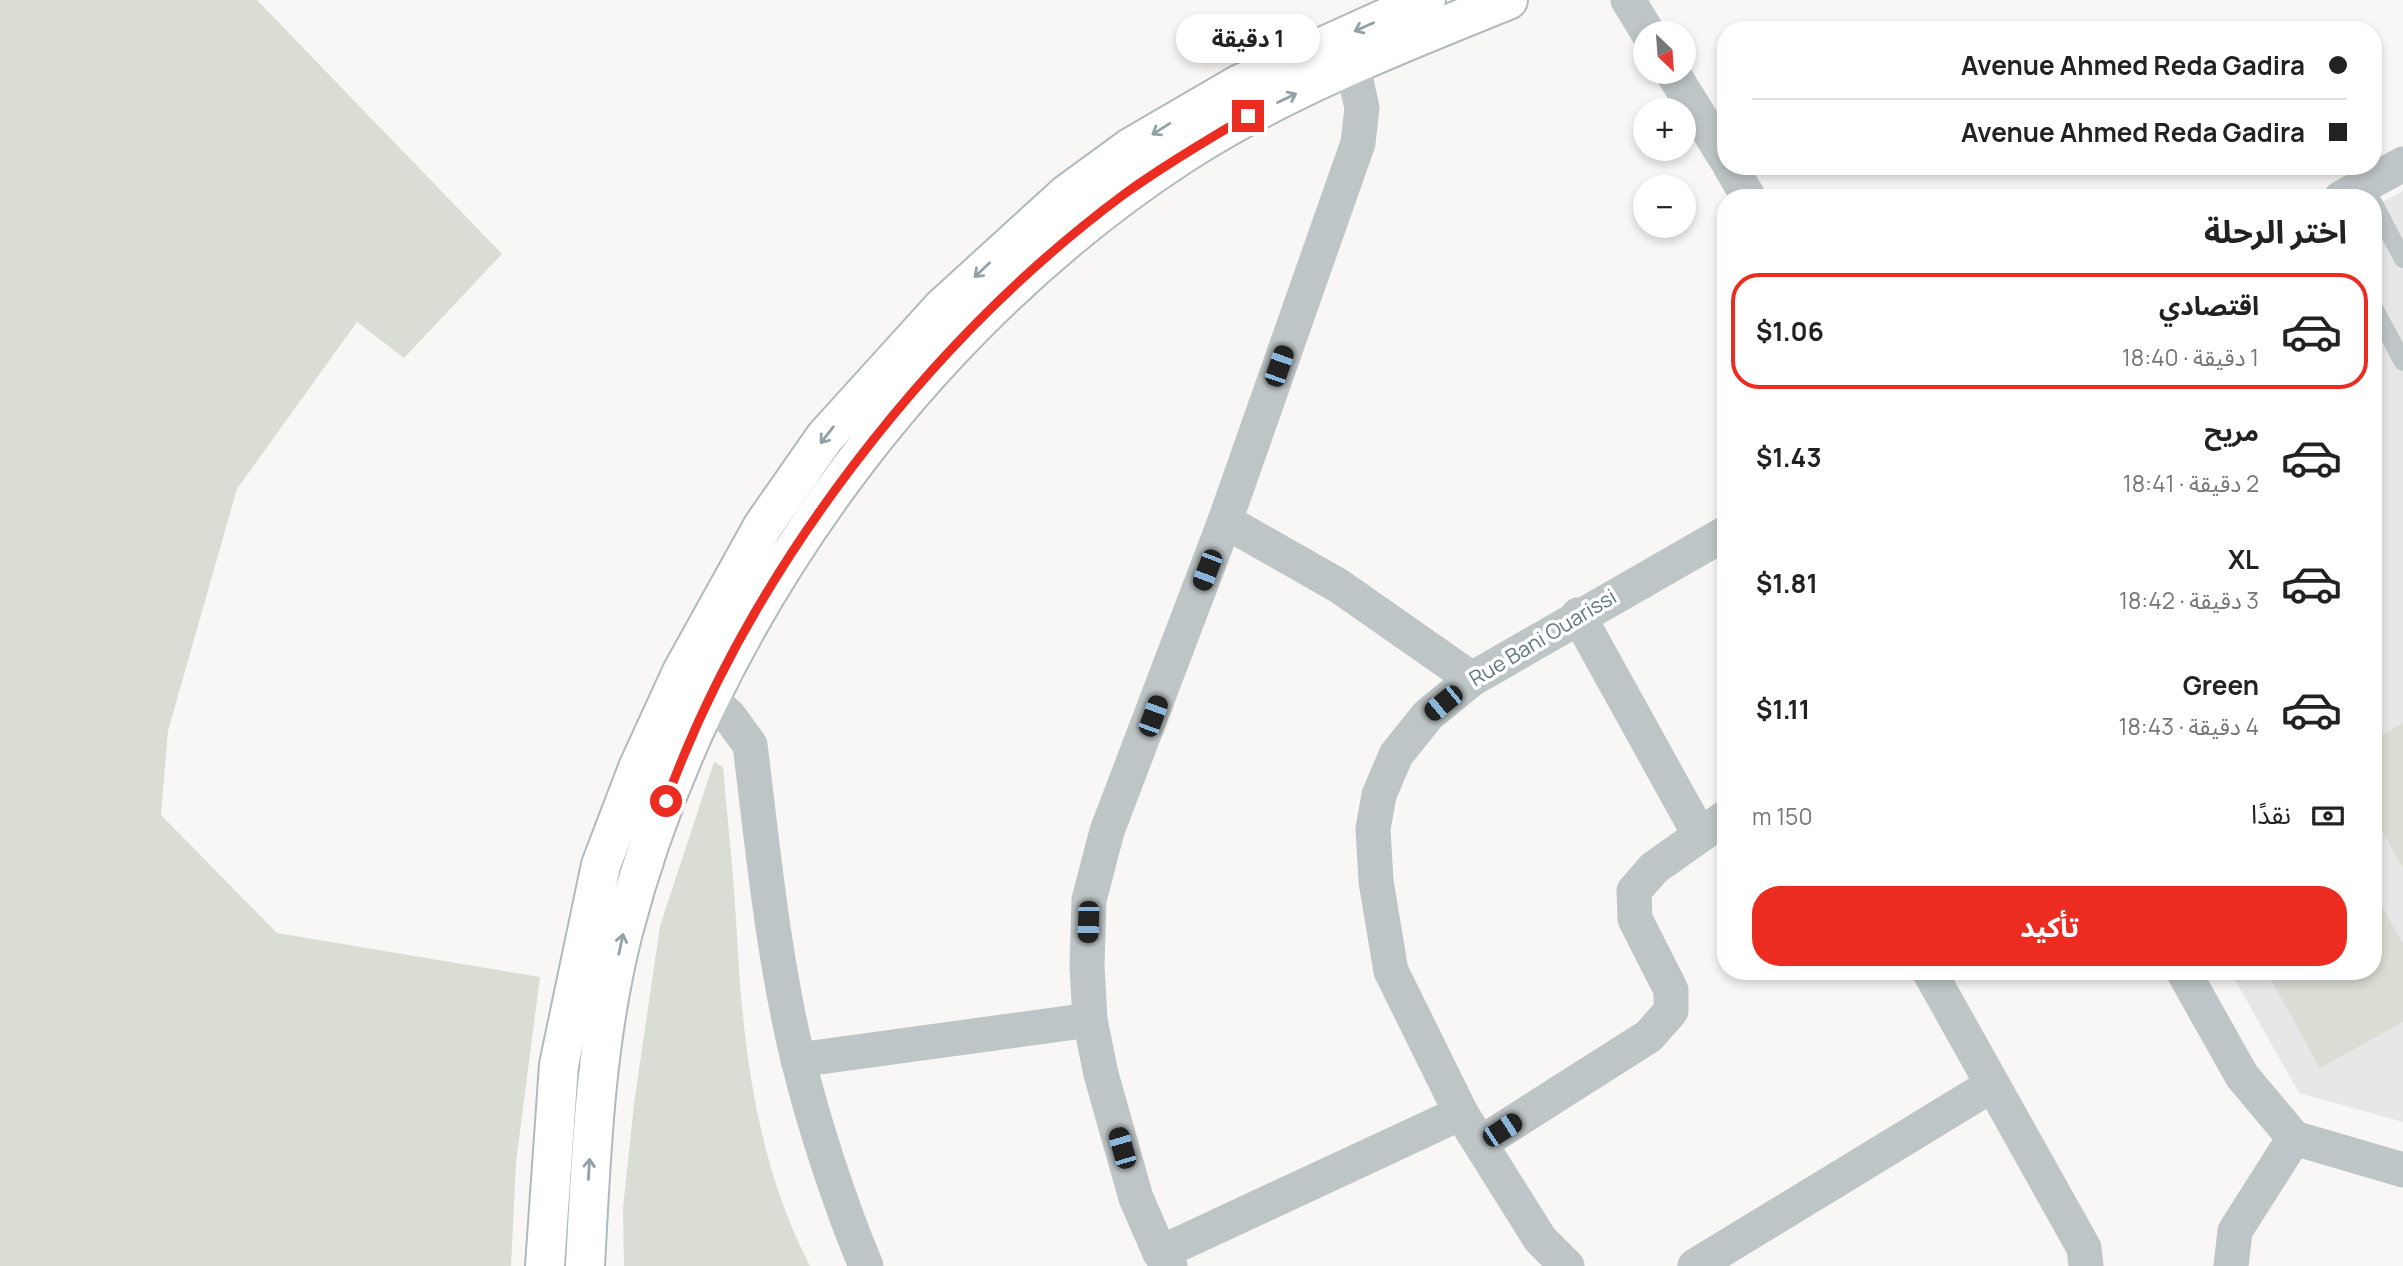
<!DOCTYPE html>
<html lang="ar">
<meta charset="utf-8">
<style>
:root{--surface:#fff;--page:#f2f2f2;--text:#222;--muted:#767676;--line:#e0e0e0;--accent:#ec2b21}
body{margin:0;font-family:Manrope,"Noto Sans Arabic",sans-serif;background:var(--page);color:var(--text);direction:rtl;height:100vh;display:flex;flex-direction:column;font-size:26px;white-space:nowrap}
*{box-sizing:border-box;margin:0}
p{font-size:23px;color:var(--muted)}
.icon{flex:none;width:38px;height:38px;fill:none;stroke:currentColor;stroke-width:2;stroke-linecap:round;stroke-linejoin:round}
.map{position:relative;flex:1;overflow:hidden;direction:ltr}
.drawer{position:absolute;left:1717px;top:189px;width:665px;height:791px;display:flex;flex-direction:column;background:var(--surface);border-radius:28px;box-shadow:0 4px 10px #0003;direction:rtl}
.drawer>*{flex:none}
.top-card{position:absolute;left:1717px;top:21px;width:665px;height:154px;border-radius:28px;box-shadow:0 4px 10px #0003;direction:rtl;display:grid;align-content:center;height:154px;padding:0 35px;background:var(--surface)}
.needle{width:46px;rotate:155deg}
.tools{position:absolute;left:1633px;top:21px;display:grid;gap:14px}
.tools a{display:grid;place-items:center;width:63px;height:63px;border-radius:50%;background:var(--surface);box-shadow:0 4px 10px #0003;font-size:35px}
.end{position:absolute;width:32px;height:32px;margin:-16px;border:9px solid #ec2b21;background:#fff;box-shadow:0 0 0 4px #fff}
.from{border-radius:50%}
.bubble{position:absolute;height:49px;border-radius:24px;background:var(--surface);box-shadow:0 4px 10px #0003;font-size:23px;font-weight:700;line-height:49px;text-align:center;direction:rtl}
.car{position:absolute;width:21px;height:42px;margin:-21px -10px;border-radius:9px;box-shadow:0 0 5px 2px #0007;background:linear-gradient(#222 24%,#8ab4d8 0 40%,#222 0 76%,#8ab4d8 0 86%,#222 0)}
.top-card b{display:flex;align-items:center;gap:24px;height:66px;font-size:26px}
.top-card b+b{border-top:2px solid var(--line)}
.top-card i{width:18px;height:18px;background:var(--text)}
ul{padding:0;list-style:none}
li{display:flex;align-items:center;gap:21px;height:116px;margin:0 14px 10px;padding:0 21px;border:4px solid transparent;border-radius:28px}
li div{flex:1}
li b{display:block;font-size:26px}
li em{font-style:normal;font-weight:700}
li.current{border-color:var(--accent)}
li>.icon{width:63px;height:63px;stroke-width:1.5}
h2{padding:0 35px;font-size:32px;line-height:84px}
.pay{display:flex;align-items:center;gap:18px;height:77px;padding:0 35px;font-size:26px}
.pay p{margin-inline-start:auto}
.action{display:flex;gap:14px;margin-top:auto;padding:14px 35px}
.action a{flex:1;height:80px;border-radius:28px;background:var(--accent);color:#fff;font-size:28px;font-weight:700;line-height:80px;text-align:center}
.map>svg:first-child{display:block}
</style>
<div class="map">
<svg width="2403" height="1266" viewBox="0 0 2403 1266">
<rect width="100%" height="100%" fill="#f8f7f5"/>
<!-- built -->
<path fill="#e6e7e6" d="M2403 191V1122L2299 1093 2230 971H2373V207Z"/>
<!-- green -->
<g fill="#d9ddd4">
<path d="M0 0H257L502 254 404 358 357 322 237 489 168 731 161 815 277 933 540 977 516 1162 511 1266H0Z"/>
<path d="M2403 723V868L2373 815V740Z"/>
<path d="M714 762 723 767C728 823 734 880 737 936 743 1049 757 1164 810 1266H624L623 1208 634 1104 660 926Z"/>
<path d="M2373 890 2403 944V1022L2320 1068 2266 971H2373Z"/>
</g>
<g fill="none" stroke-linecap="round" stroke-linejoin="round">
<defs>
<g id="secondary">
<path d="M545 1266 559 1065 601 865 638 768 682 672 763 526 825 437 942 308 1067 194 1130 148 1240 84 1426 0"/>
<path d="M585 1266C591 1153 595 1042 623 932 702 625 916 328 1181 155 1279 91 1399 44 1508 0"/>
</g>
</defs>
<!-- secondary casing -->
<use href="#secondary" stroke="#b0b9bc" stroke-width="42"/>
<!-- lane -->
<g stroke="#bec5c7" stroke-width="18">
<path d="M2373 202 2403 259"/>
<path d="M2373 306 2403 362"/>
</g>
<!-- street -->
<g stroke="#bec5c7" stroke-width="35">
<path d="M1628 0 1648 33"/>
<path d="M1672 72 1726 159"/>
<path d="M1730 166 1749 198"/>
<path d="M2341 198 2403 164"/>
<path d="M1225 521 1339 586 1472 679"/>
<path d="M1578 615 1692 821 1704 832"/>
<path d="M710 699 729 716 750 745C763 849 773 957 798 1059 814 1125 840 1204 866 1266"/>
<path d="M1929 971 2084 1248 2086 1266"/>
<path d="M2183 971 2242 1076 2294 1138 2403 1170"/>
<path d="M798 1060 1090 1020"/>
<path d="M1481 1143 1649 1036 1671 1011V990L1635 919 1634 891 1654 868 1726 817"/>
<path d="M1160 1253 1461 1113"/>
<path d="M1170 1266 1160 1253 1136 1198 1101 1074 1090 1020 1087 966 1089 900 1107 831 1225 521 1358 143 1362 108 1353 67"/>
<path d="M1567 1266 1540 1239 1461 1113 1391 971 1376 881 1373 829 1379 795 1396 755 1428 715 1472 679 1726 533"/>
<path d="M1695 1266 1992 1085"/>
<path d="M2231 1266 2235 1231 2294 1138"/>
</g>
<!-- secondary -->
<use href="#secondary" stroke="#fff" stroke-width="38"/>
</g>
<!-- one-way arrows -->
<defs><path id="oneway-shaft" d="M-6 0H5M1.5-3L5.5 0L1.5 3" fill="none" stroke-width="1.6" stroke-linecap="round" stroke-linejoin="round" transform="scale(1.75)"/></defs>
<g stroke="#90a2a8">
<use href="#oneway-shaft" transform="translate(1364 27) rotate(156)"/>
<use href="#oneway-shaft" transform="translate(1287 98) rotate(-26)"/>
<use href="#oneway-shaft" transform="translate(1161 129) rotate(148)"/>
<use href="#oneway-shaft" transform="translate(982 270) rotate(137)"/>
<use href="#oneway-shaft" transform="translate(827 435) rotate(128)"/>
<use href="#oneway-shaft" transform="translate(621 944) rotate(-78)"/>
<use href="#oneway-shaft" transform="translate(589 1169) rotate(-87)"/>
</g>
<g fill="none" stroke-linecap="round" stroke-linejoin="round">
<!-- route -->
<path stroke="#ec2b21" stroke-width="9" d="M666 801C750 571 927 341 1123 195 1163 166 1205 141 1248 116"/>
</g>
<g text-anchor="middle" stroke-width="7" stroke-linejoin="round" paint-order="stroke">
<!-- street labels -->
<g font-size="21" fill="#617a82" stroke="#fff">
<text transform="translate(1543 638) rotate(-31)" y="7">Rue Bani Ouarissi</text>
</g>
</g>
</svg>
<div class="tools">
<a><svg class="needle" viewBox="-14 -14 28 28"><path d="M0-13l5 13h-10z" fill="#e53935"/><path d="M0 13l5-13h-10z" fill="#767676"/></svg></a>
<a>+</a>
<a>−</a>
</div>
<i class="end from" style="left:666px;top:801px"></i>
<i class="end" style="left:1248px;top:116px"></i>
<div class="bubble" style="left:1176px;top:14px;width:144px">1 دقيقة</div>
<i class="car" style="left:1279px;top:366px;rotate:19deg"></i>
<i class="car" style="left:1207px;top:570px;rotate:201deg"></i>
<i class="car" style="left:1443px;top:703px;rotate:231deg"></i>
<i class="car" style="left:1153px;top:716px;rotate:20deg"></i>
<i class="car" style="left:1088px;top:922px;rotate:182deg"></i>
<i class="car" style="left:1502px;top:1130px;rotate:57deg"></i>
<i class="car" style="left:1122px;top:1148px;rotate:344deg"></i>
<div class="top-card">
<b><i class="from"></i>Avenue Ahmed Reda Gadira</b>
<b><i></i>Avenue Ahmed Reda Gadira</b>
</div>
<section class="drawer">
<h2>اختر الرحلة</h2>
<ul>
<li class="current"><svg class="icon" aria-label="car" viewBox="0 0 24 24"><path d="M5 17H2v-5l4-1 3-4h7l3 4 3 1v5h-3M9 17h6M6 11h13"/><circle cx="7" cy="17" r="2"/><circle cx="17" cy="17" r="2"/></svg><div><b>اقتصادي</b><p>1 دقيقة · 18:40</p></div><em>$1.06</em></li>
<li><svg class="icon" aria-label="car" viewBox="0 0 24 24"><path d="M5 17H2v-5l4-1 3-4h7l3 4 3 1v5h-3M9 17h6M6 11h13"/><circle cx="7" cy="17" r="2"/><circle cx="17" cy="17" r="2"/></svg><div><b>مريح</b><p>2 دقيقة · 18:41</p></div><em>$1.43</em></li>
<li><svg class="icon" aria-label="car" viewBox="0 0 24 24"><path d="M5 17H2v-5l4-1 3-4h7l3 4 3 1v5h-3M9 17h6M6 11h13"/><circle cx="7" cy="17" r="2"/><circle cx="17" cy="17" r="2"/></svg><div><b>XL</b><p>3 دقيقة · 18:42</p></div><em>$1.81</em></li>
<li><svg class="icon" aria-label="car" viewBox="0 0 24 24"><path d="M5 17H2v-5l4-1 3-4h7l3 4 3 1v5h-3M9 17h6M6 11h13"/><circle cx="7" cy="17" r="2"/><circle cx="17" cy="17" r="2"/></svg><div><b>Green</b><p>4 دقيقة · 18:43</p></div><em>$1.11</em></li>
</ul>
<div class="pay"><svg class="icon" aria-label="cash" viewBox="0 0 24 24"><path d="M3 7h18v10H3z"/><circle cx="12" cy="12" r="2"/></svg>نقدًا<p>150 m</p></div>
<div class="action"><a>تأكيد</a></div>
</section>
</div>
